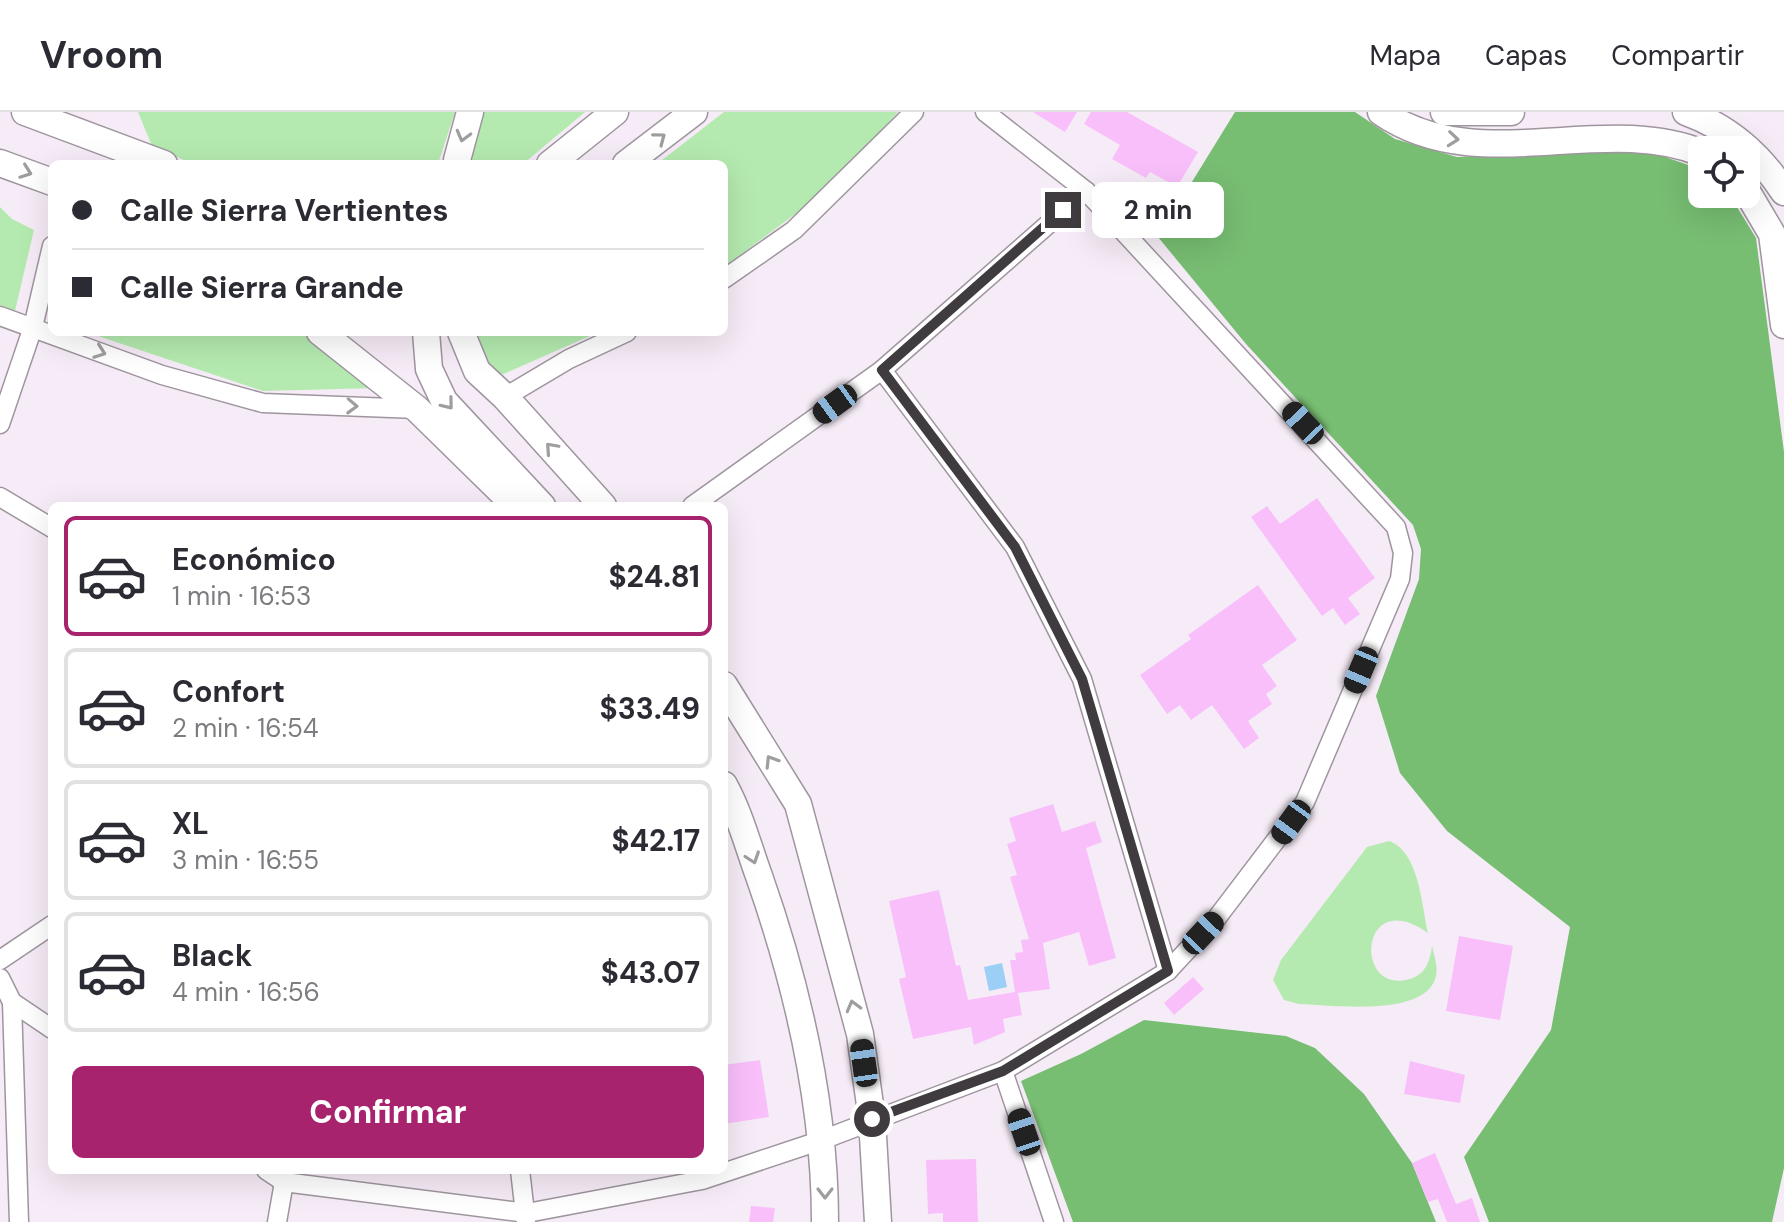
<!DOCTYPE html>
<html lang="es">
<meta charset="utf-8">
<style>
:root{--surface:#fff;--page:#f7f7f7;--text:#2b2b33;--muted:#7c7c81;--line:#e1e1e2;--accent:#a7236e}
body{margin:0;font-family:"DM Sans",sans-serif;background:var(--page);color:var(--text);height:100vh;display:flex;flex-direction:column;font-size:30px;white-space:nowrap}
*{box-sizing:border-box;margin:0}
p{font-size:26px;color:var(--muted)}
.icon{flex:none;width:44px;height:44px;fill:none;stroke:currentColor;stroke-width:2;stroke-linecap:round;stroke-linejoin:round}
.map{position:relative;flex:1;overflow:hidden}
.drawer{position:absolute;left:48px;top:390px;width:680px;height:672px;display:flex;flex-direction:column;background:var(--surface);border-radius:12px;box-shadow:0 8px 32px #0002}
.drawer>*{flex:none}
.top-card{position:absolute;left:48px;top:48px;width:680px;height:176px;border-radius:12px;box-shadow:0 8px 32px #0002;display:grid;align-content:center;height:176px;padding:0 24px;background:var(--surface)}
.buttons{position:absolute;left:1688px;top:24px;display:grid;gap:16px}
.buttons a{display:grid;place-items:center;width:72px;height:72px;border-radius:12px;background:var(--surface);box-shadow:0 8px 32px #0002;font-size:40px}
.end{position:absolute;width:36px;height:36px;margin:-18px;border:10px solid #3f3b3f;background:#fff;box-shadow:0 0 0 4px #fff}
.from{border-radius:50%}
.bubble{position:absolute;height:56px;border-radius:12px;background:var(--surface);box-shadow:0 8px 32px #0002;font-size:26px;font-weight:700;line-height:56px;text-align:center}
.car{position:absolute;width:24px;height:48px;margin:-24px -12px;border-radius:10px;box-shadow:0 0 6px 2px #0007;background:linear-gradient(#222 24%,#8ab4d8 0 40%,#222 0 76%,#8ab4d8 0 86%,#222 0)}
.top-card b{display:flex;align-items:center;gap:28px;height:76px;font-size:30px}
.top-card b+b{border-top:2px solid var(--line)}
.top-card i{width:20px;height:20px;background:var(--text)}
ul{padding:14px 0 0;list-style:none}
li{display:flex;align-items:center;gap:24px;height:120px;margin:0 16px 12px;padding:0 8px;border:4px solid var(--line);border-radius:12px}
li div{flex:1}
li b{display:block;font-size:30px}
li em{font-style:normal;font-weight:700}
li.current{border-color:var(--accent)}
li>.icon{width:72px;height:72px;stroke-width:1.5}
.cta{display:flex;gap:16px;margin-top:auto;padding:16px 24px}
.cta a{flex:1;height:92px;border-radius:12px;background:var(--accent);color:#fff;font-size:32px;font-weight:700;line-height:92px;text-align:center}
header{display:flex;align-items:center;gap:48px;box-sizing:border-box;height:112px;padding:0 40px;background:var(--surface);border-bottom:2px solid var(--line)}
header strong{font-size:38px}
nav{display:flex;gap:44px;margin-inline-start:auto;font-size:28px}
.map>svg:first-child{display:block}
</style>
<header>
<strong>Vroom</strong>
<nav><a>Mapa</a><a>Capas</a><a>Compartir</a></nav>
</header>
<div class="map">
<svg width="1784" height="1110" viewBox="0 0 1784 1110">
<rect width="100%" height="100%" fill="#f6ecf7"/>
<!-- green -->
<g fill="#b4eaaf">
<path d="M138 0H455L438 52H193L152 34Z"/>
<path d="M481 0H585L523 52H465Z"/>
<path d="M724 0H898L822 82 724 155V52H657Z"/>
<path d="M0 95 12 107 34 118 15 199 0 193Z"/>
<path d="M86 220H304L377 276 263 279Z"/>
<path d="M477 220H599L499 264 476 236Z"/>
<path d="M1389 729C1419 739 1422 794 1428 821 1359 772 1353 884 1410 867 1426 862 1430 849 1432 834 1434 843 1438 855 1436 864 1427 906 1332 893 1299 892L1284 888 1273 868 1281 848 1367 735Z"/>
</g>
<!-- forest -->
<g fill="#77bd72">
<path d="M1235 0H1355L1395 27 1457 45 1645 38 1697 56 1702 60V82H1729L1756 126 1784 340V1056L1772 1110H1489L1464 1045 1551 918 1570 815 1447 719 1400 661 1376 584 1419 467 1421 437 1413 413 1246 232 1158 125Z"/>
<path d="M1144 908 1286 924 1315 936 1364 982 1412 1051 1436 1110H1073L1021 969 1081 942Z"/>
</g>
<!-- water -->
<path fill="#9bcff6" d="M1002 851 1007 875 989 879 984 855Z"/>
<!-- building -->
<g fill="#f9bffb">
<path d="M1033 0H1077L1065 20Z"/>
<path d="M1091 0H1127L1198 40 1177 75 1150 60 1146 66 1112 47 1120 33 1084 12Z"/>
<path d="M1317 386 1375 466 1348 486 1360 502 1345 513 1333 496 1322 504 1251 405 1267 394 1280 412Z"/>
<path d="M1258 473 1297 528 1262 553 1277 574 1266 582 1272 592 1248 609 1259 626 1244 637 1212 593 1191 608 1180 593 1167 602 1140 563 1191 527 1188 523Z"/>
<path d="M1053 692 1062 720 1095 709 1102 730 1086 736 1116 846 1089 854 1079 820 1043 831 1050 877 1018 881 1022 903 1003 907 1005 920 974 933 971 915 913 927 899 867 906 865 889 789 939 778 956 854 960 853 968 888 1015 880 1010 848H1016L1015 841 1023 840 1021 828 1029 827 1010 765 1017 763 1007 732 1016 729 1009 706Z"/>
<path d="M1459 824 1513 834 1500 908 1446 899Z"/>
<path d="M1193 865 1204 877 1174 903 1164 891Z"/>
<path d="M760 948 769 1005 724 1012V953Z"/>
<path d="M1410 949 1465 963 1460 991 1404 982Z"/>
<path d="M1435 1041 1456 1092 1472 1086 1480 1110H1447L1438 1087 1428 1090 1412 1051Z"/>
<path d="M976 1047 978 1110H943V1101L928 1102 926 1048Z"/>
<path d="M751 1094 775 1096 773 1110H749Z"/>
</g>
<g fill="none" stroke-linecap="round" stroke-linejoin="round">
<defs>
<g id="street">
<path d="M724 167 794 118 914 0"/>
<path d="M0 204 162 263 263 291 417 297"/>
<path d="M882 258 1015 435 1082 567 1168 859"/>
<path d="M505 285 569 247 627 220"/>
<path d="M0 312 33 215 52 134"/>
<path d="M0 385 52 416"/>
<path d="M692 394 882 258 1086 79"/>
<path d="M0 848 52 813"/>
<path d="M0 866 12 890 52 917"/>
<path d="M12 890 19 1110"/>
<path d="M1003 959 1054 1110"/>
<path d="M266 1058 284 1070 527 1101 702 1068 822 1028 1003 959 1168 859 1216 807 1305 690 1400 467 1403 441 1396 415 1086 79 985 0"/>
<path d="M520 1058 526 1110"/>
<path d="M277 1110 284 1070"/>
</g>
<g id="secondary">
<path d="M25 0 164 52"/>
<path d="M1381 0C1478 67 1601 0 1702 41"/>
<path d="M1444 0H1511"/>
<path d="M1686 0C1728 15 1760 43 1784 80"/>
<path d="M457 48 470 0"/>
<path d="M0 51 52 70"/>
<path d="M550 52 615 0"/>
<path d="M626 52 694 0"/>
<path d="M1746 78 1772 122 1784 213"/>
<path d="M320 220 417 297 516 394"/>
<path d="M426 220 429 257 444 289 542 394"/>
<path d="M461 220 477 259 505 285 603 394"/>
<path d="M724 573 798 692 860 922 872 1007 878 1110"/>
<path d="M724 673C740 702 748 734 759 764 798 875 825 992 825 1110"/>
</g>
</defs>
<!-- street casing -->
<use href="#street" stroke="#9f959f" stroke-width="21"/>
<!-- secondary casing -->
<use href="#secondary" stroke="#9f959f" stroke-width="29"/>
<!-- street -->
<use href="#street" stroke="#fff" stroke-width="18"/>
<!-- secondary -->
<use href="#secondary" stroke="#fff" stroke-width="26"/>
</g>
<!-- one-way arrows -->
<defs><path id="oneway-chevron" d="M-2-3.5L2.5 0L-2 3.5" fill="none" stroke-width="1.6" stroke-linecap="round" stroke-linejoin="round" transform="scale(2)"/></defs>
<g stroke="#9f9d9f">
<use href="#oneway-chevron" transform="translate(463 24) rotate(105)"/>
<use href="#oneway-chevron" transform="translate(660 26) rotate(-37)"/>
<use href="#oneway-chevron" transform="translate(1453 27) rotate(6)"/>
<use href="#oneway-chevron" transform="translate(26 60) rotate(20)"/>
<use href="#oneway-chevron" transform="translate(100 240) rotate(20)"/>
<use href="#oneway-chevron" transform="translate(448 292) rotate(51)"/>
<use href="#oneway-chevron" transform="translate(352 294) rotate(2)"/>
<use href="#oneway-chevron" transform="translate(551 336) rotate(-132)"/>
<use href="#oneway-chevron" transform="translate(771 649) rotate(-122)"/>
<use href="#oneway-chevron" transform="translate(753 746) rotate(71)"/>
<use href="#oneway-chevron" transform="translate(853 894) rotate(-105)"/>
<use href="#oneway-chevron" transform="translate(825 1081) rotate(90)"/>
</g>
<g fill="none" stroke-linecap="round" stroke-linejoin="round">
<!-- route -->
<path stroke="#3f3b3f" stroke-width="10" d="M872 1007 1003 959 1168 859 1082 567 1015 435 882 258 1063 98"/>
</g>
</svg>
<div class="buttons">
<a><svg class="icon" aria-label="locate" viewBox="0 0 24 24"><circle cx="12" cy="12" r="6"/><path d="M12 2v4M12 18v4M2 12h4M18 12h4"/></svg></a>
</div>
<i class="end from" style="left:872px;top:1007px"></i>
<i class="end" style="left:1063px;top:98px"></i>
<div class="bubble" style="left:1092px;top:70px;width:132px">2 min</div>
<i class="car" style="left:835px;top:292px;rotate:234deg"></i>
<i class="car" style="left:1303px;top:311px;rotate:317deg"></i>
<i class="car" style="left:1361px;top:558px;rotate:203deg"></i>
<i class="car" style="left:1291px;top:710px;rotate:216deg"></i>
<i class="car" style="left:1203px;top:821px;rotate:43deg"></i>
<i class="car" style="left:864px;top:951px;rotate:352deg"></i>
<i class="car" style="left:1024px;top:1020px;rotate:341deg"></i>
<div class="top-card">
<b><i class="from"></i>Calle Sierra Vertientes</b>
<b><i></i>Calle Sierra Grande</b>
</div>
<section class="drawer">
<ul>
<li class="current"><svg class="icon" aria-label="car" viewBox="0 0 24 24"><path d="M5 17H2v-5l4-1 3-4h7l3 4 3 1v5h-3M9 17h6M6 11h13"/><circle cx="7" cy="17" r="2"/><circle cx="17" cy="17" r="2"/></svg><div><b>Económico</b><p>1 min · 16:53</p></div><em>$24.81</em></li>
<li><svg class="icon" aria-label="car" viewBox="0 0 24 24"><path d="M5 17H2v-5l4-1 3-4h7l3 4 3 1v5h-3M9 17h6M6 11h13"/><circle cx="7" cy="17" r="2"/><circle cx="17" cy="17" r="2"/></svg><div><b>Confort</b><p>2 min · 16:54</p></div><em>$33.49</em></li>
<li><svg class="icon" aria-label="car" viewBox="0 0 24 24"><path d="M5 17H2v-5l4-1 3-4h7l3 4 3 1v5h-3M9 17h6M6 11h13"/><circle cx="7" cy="17" r="2"/><circle cx="17" cy="17" r="2"/></svg><div><b>XL</b><p>3 min · 16:55</p></div><em>$42.17</em></li>
<li><svg class="icon" aria-label="car" viewBox="0 0 24 24"><path d="M5 17H2v-5l4-1 3-4h7l3 4 3 1v5h-3M9 17h6M6 11h13"/><circle cx="7" cy="17" r="2"/><circle cx="17" cy="17" r="2"/></svg><div><b>Black</b><p>4 min · 16:56</p></div><em>$43.07</em></li>
</ul>
<div class="cta"><a>Confirmar</a></div>
</section>
</div>
